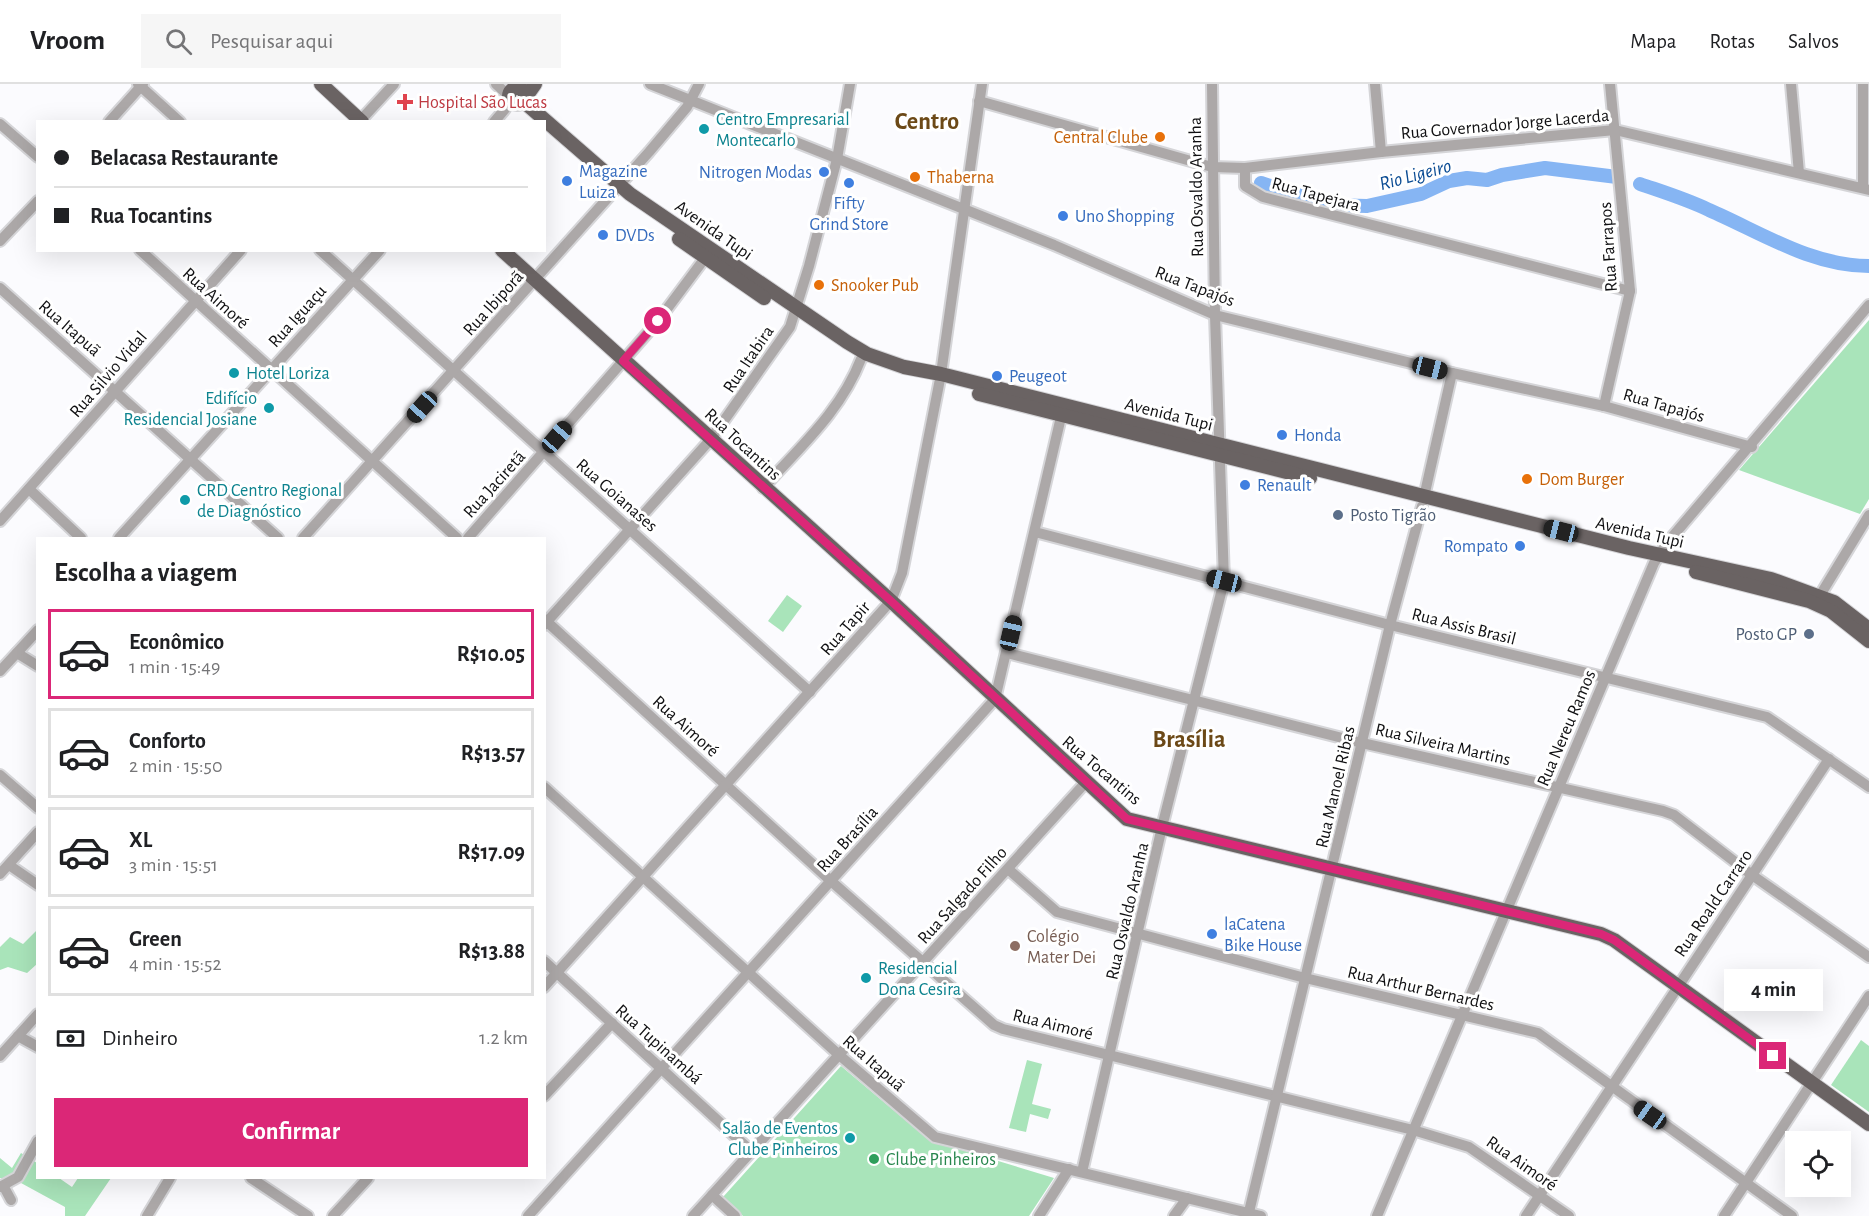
<!DOCTYPE html>
<html lang="pt">
<meta charset="utf-8">
<style>
:root{--surface:#fff;--page:#f6f6f6;--text:#202124;--muted:#757577;--line:#e0e0e0;--accent:#db2777}
body{margin:0;font-family:"Alegreya Sans",sans-serif;background:var(--page);color:var(--text);height:100vh;display:flex;flex-direction:column;font-size:22px;white-space:nowrap}
*{box-sizing:border-box;margin:0}
p{font-size:20px;color:var(--muted)}
.icon{flex:none;width:33px;height:33px;fill:none;stroke:currentColor;stroke-width:2;stroke-linecap:round;stroke-linejoin:round}
.map{position:relative;flex:1;overflow:hidden}
.sheet{position:absolute;left:36px;top:453px;width:510px;height:642px;display:flex;flex-direction:column;background:var(--surface);border-radius:0px;box-shadow:0 6px 24px #0002}
.sheet>*{flex:none}
.top-card{position:absolute;left:36px;top:36px;width:510px;height:132px;border-radius:0px;box-shadow:0 6px 24px #0002;display:grid;align-content:center;height:132px;padding:0 18px;background:var(--surface)}
.controls{position:absolute;left:1785px;top:1047px;display:grid;gap:12px}
.controls a{display:grid;place-items:center;width:66px;height:66px;border-radius:0px;background:var(--surface);box-shadow:0 6px 24px #0002;font-size:30px}
.end{position:absolute;width:27px;height:27px;margin:-14px;border:8px solid #db2777;background:#fff;box-shadow:0 0 0 3px #fff}
.from{border-radius:50%}
.bubble{position:absolute;height:42px;border-radius:0px;background:var(--surface);box-shadow:0 6px 24px #0002;font-size:20px;font-weight:700;line-height:42px;text-align:center}
.car{position:absolute;width:18px;height:36px;margin:-18px -9px;border-radius:8px;box-shadow:0 0 4px 2px #0007;background:linear-gradient(#222 24%,#8ab4d8 0 40%,#222 0 76%,#8ab4d8 0 86%,#222 0)}
.top-card b{display:flex;align-items:center;gap:21px;height:57px;font-size:22px}
.top-card b+b{border-top:2px solid var(--line)}
.top-card i{width:15px;height:15px;background:var(--text)}
ul{padding:0;list-style:none}
li{display:flex;align-items:center;gap:18px;height:90px;margin:0 12px 9px;padding:0 6px;border:3px solid var(--line);border-radius:0px}
li div{flex:1}
li b{display:block;font-size:22px}
li em{font-style:normal;font-weight:700}
li.current{border-color:var(--accent)}
li>.icon{width:54px;height:54px;stroke-width:1.5}
h2{padding:0 18px;font-size:27px;line-height:72px}
.pay{display:flex;align-items:center;gap:15px;height:66px;padding:0 18px;font-size:22px}
.pay p{margin-inline-start:auto}
.action{display:flex;gap:12px;margin-top:auto;padding:12px 18px}
.action a{flex:1;height:69px;border-radius:0px;background:var(--accent);color:#fff;font-size:24px;font-weight:700;line-height:69px;text-align:center}
header{display:flex;align-items:center;gap:36px;box-sizing:border-box;height:84px;padding:0 30px;background:var(--surface);border-bottom:2px solid var(--line)}
header strong{font-size:28px}
nav{display:flex;gap:33px;margin-inline-start:auto;font-size:21px}
.search{width:420px;height:54px;background:var(--page);display:flex;align-items:center;gap:15px;box-sizing:border-box;padding:0 21px;border-radius:0px;color:var(--muted);font-size:22px}
.map>svg:first-child{display:block}
</style>
<header>
<strong>Vroom</strong>
<div class="search"><svg class="icon" aria-label="search" viewBox="0 0 24 24"><circle cx="10" cy="10" r="6"/><path d="M15 15l6 6"/></svg>Pesquisar aqui</div>
<nav><a>Mapa</a><a>Rotas</a><a>Salvos</a></nav>
</header>
<div class="map">
<svg width="1869" height="1132" viewBox="0 0 1869 1132">
<rect width="100%" height="100%" fill="#fbfbfe"/>
<!-- green -->
<g fill="#a9e4ba">
<path d="M1869 236V415L1860 430 1739 386Z"/>
<path d="M787 511 802 522 783 548 768 537Z"/>
<path d="M37 846V880L27 889 8 883 0 886V863L10 853 23 860Z"/>
<path d="M1861 956 1869 962V1028L1831 1001Z"/>
<path d="M1027 976 1042 980 1032 1020 1051 1025 1048 1035 1030 1030 1026 1048 1009 1044Z"/>
<path d="M841 982 929 1056 1054 1094 1029 1132H743L723 1113Z"/>
<path d="M21 1069 37 1079 38 1094H59L72 1103 78 1094H111L85 1132H65V1123L21 1099 0 1094V1074L12 1084Z"/>
</g>
<g fill="none" stroke-linecap="round" stroke-linejoin="round">
<!-- river -->
<g stroke="#86b5f3" stroke-width="14">
<path d="M1261 99 1329 121 1367 122 1421 110 1449 97 1467 94 1487 96 1502 91 1545 84 1617 93"/>
<path d="M1640 100C1663 108 1686 115 1709 126 1760 148 1811 182 1869 182"/>
</g>
<defs>
<g id="minor">
<path d="M138 0 180 38"/>
<path d="M650 0 1054 161 1215 231 1452 289 1604 322 1752 363"/>
<path d="M1375 0 1381 68"/>
<path d="M1791 0 1799 89"/>
<path d="M979 17 1212 83 1245 84 1381 68 1615 46 1869 106"/>
<path d="M109 38 143 0"/>
<path d="M359 38 394 0"/>
<path d="M494 38 505 25 509 12 496 0"/>
<path d="M0 40 38 73"/>
<path d="M1245 84V102L1263 113 1630 207"/>
<path d="M1863 104V0"/>
<path d="M0 157 38 117"/>
<path d="M140 166 457 454"/>
<path d="M320 166 810 608"/>
<path d="M0 204 278 454"/>
<path d="M1604 322 1630 207 1610 0"/>
<path d="M763 404C800 363 841 327 861 275"/>
<path d="M29 405 81 454"/>
<path d="M1424 413 1452 289"/>
<path d="M0 437 241 166"/>
<path d="M1035 448 1390 541 1767 633 1869 703"/>
<path d="M119 454 380 166"/>
<path d="M303 454 649 68 687 23 699 0"/>
<path d="M468 454 658 237 705 174"/>
<path d="M1816 518 1869 431"/>
<path d="M544 535 831 797 994 941 1003 945 1413 1046 1469 1063 1569 1132"/>
<path d="M544 541 711 355 790 243 809 182 837 75 850 0"/>
<path d="M17 569 38 582"/>
<path d="M1007 569 1362 659 1663 727 1674 731 1752 791 1869 873"/>
<path d="M0 587 38 546"/>
<path d="M0 691 38 724"/>
<path d="M544 703 838 970 935 1053 1261 1132"/>
<path d="M9 781 38 801"/>
<path d="M1008 785 1057 828 1305 894 1538 949 1792 1132"/>
<path d="M0 790 38 748"/>
<path d="M544 877 751 1067"/>
<path d="M544 903 891 517 902 489 941 290 982 0"/>
<path d="M18 952 38 963"/>
<path d="M0 972 38 930"/>
<path d="M544 1012 612 939"/>
<path d="M1082 1088 1162 743 1224 497 1215 231 1212 0"/>
<path d="M251 1094 308 1132"/>
<path d="M0 1103 18 1093 38 1057"/>
<path d="M4 1103 11 1116"/>
<path d="M712 1111 735 1132"/>
<path d="M147 1132 170 1094"/>
<path d="M333 1132 368 1094"/>
<path d="M528 1132 995 615 1061 333"/>
<path d="M693 1132 1086 698"/>
<path d="M1039 1132 1069 1085"/>
<path d="M1174 1132 1187 1114"/>
<path d="M1248 1132 1390 541 1422 422"/>
<path d="M1377 1132 1654 479 1667 459 1869 221"/>
<path d="M1526 1132 1829 675"/>
<path d="M1724 1132 1869 912"/>
</g>
<g id="major">
<path d="M321 0 362 38"/>
<path d="M535 0 523 17 630 110 847 258 867 270 904 283 941 290 1629 464 1771 495 1834 518 1869 545"/>
<circle cx="517" cy="12" r="8"/>
<path d="M679 155 764 214"/>
<path d="M502 166 891 517 1127 735 1601 850 1614 856 1869 1040"/>
<path d="M979 310 1310 394"/>
<path d="M1696 488 1809 517 1831 527 1869 557"/>
</g>
</defs>
<!-- minor casing -->
<use href="#minor" stroke="#d5d5d8" stroke-width="14"/>
<!-- major casing -->
<use href="#major" stroke="#d5d5d8" stroke-width="16"/>
<!-- minor -->
<use href="#minor" stroke="#aca8a8" stroke-width="10"/>
<!-- major -->
<use href="#major" stroke="#6a6363" stroke-width="14"/>
</g>
<g fill="none" stroke-linecap="round" stroke-linejoin="round">
<!-- route -->
<path stroke="#db2777" stroke-width="8" d="M658 237 623 277 891 517 1127 735 1601 850 1614 856 1773 972"/>
</g>
<!-- markers -->
<path fill="#e0444e" stroke="#fff" stroke-width="2" d="M402 9h6v6h6v6h-6v6h-6v-6h-6v-6h6z"/>
<g fill="#0f9aa8" stroke="#fff" stroke-width="2">
<circle cx="704" cy="45" r="6"/>
<circle cx="234" cy="289" r="6"/>
<circle cx="269" cy="324" r="6"/>
<circle cx="185" cy="416" r="6"/>
<circle cx="866" cy="894" r="6"/>
<circle cx="850" cy="1054" r="6"/>
</g>
<g fill="#e8710a" stroke="#fff" stroke-width="2">
<circle cx="1160" cy="53" r="6"/>
<circle cx="915" cy="93" r="6"/>
<circle cx="819" cy="201" r="6"/>
<circle cx="1527" cy="395" r="6"/>
</g>
<g fill="#3f7fe0" stroke="#fff" stroke-width="2">
<circle cx="824" cy="88" r="6"/>
<circle cx="567" cy="97" r="6"/>
<circle cx="849" cy="99" r="6"/>
<circle cx="1063" cy="132" r="6"/>
<circle cx="603" cy="151" r="6"/>
<circle cx="997" cy="292" r="6"/>
<circle cx="1282" cy="351" r="6"/>
<circle cx="1245" cy="401" r="6"/>
<circle cx="1520" cy="462" r="6"/>
<circle cx="1212" cy="850" r="6"/>
</g>
<g fill="#5c6f8a" stroke="#fff" stroke-width="2">
<circle cx="1338" cy="431" r="6"/>
<circle cx="1809" cy="550" r="6"/>
</g>
<circle fill="#8d6e63" stroke="#fff" stroke-width="2" cx="1015" cy="862" r="6"/>
<circle fill="#2e9e5b" stroke="#fff" stroke-width="2" cx="874" cy="1075" r="6"/>
<g text-anchor="middle" stroke-width="6" stroke-linejoin="round" paint-order="stroke">
<!-- health labels -->
<g font-size="18" fill="#be3a42" stroke="#fff" text-anchor="start">
<text x="418" y="24">Hospital São Lucas</text>
</g>
<!-- culture labels -->
<g font-size="18" fill="#0d838f" stroke="#fff" text-anchor="start">
<text x="716" y="41">Centro Empresarial<tspan x="716" dy="21">Montecarlo</tspan></text>
<text x="246" y="295">Hotel Loriza</text>
<text x="257" y="320" text-anchor="end">Edifício<tspan x="257" dy="21">Residencial Josiane</tspan></text>
<text x="197" y="412">CRD Centro Regional<tspan x="197" dy="21">de Diagnóstico</tspan></text>
<text x="878" y="890">Residencial<tspan x="878" dy="21">Dona Cesira</tspan></text>
<text x="838" y="1050" text-anchor="end">Salão de Eventos<tspan x="838" dy="21">Clube Pinheiros</tspan></text>
</g>
<!-- street labels -->
<g font-size="18" fill="#101012" stroke="#fff">
<text transform="translate(1505 40) rotate(-5)" y="6">Rua Governador Jorge Lacerda</text>
<text transform="translate(1196 103) rotate(-91)" y="6">Rua Osvaldo Aranha</text>
<text transform="translate(1316 110) rotate(15)" y="6">Rua Tapejara</text>
<text transform="translate(714 146) rotate(35)" y="6">Avenida Tupi</text>
<text transform="translate(1608 163) rotate(-94)" y="6">Rua Farrapos</text>
<text transform="translate(1195 202) rotate(21)" y="6">Rua Tapajós</text>
<text transform="translate(216 214) rotate(42)" y="6">Rua Aimoré</text>
<text transform="translate(493 219) rotate(-48)" y="6">Rua Ibiporã</text>
<text transform="translate(297 232) rotate(-48)" y="6">Rua Iguaçu</text>
<text transform="translate(70 244) rotate(41)" y="6">Rua Itapuã</text>
<text transform="translate(748 275) rotate(-56)" y="6">Rua Itabira</text>
<text transform="translate(108 290) rotate(-49)" y="6">Rua Silvio Vidal</text>
<text transform="translate(1664 321) rotate(16)" y="6">Rua Tapajós</text>
<text transform="translate(1169 330) rotate(14)" y="6">Avenida Tupi</text>
<text transform="translate(743 360) rotate(43)" y="6">Rua Tocantins</text>
<text transform="translate(494 400) rotate(-48)" y="6">Rua Jaciretã</text>
<text transform="translate(617 411) rotate(41)" y="6">Rua Goianases</text>
<text transform="translate(1640 448) rotate(13)" y="6">Avenida Tupi</text>
<text transform="translate(1464 542) rotate(14)" y="6">Rua Assis Brasil</text>
<text transform="translate(845 544) rotate(-49)" y="6">Rua Tapir</text>
<text transform="translate(686 642) rotate(42)" y="6">Rua Aimoré</text>
<text transform="translate(1566 644) rotate(-67)" y="6">Rua Nereu Ramos</text>
<text transform="translate(1443 660) rotate(13)" y="6">Rua Silveira Martins</text>
<text transform="translate(1102 686) rotate(40)" y="6">Rua Tocantins</text>
<text transform="translate(1335 703) rotate(-77)" y="6">Rua Manoel Ribas</text>
<text transform="translate(847 755) rotate(-48)" y="6">Rua Brasília</text>
<text transform="translate(962 811) rotate(-48)" y="6">Rua Salgado Filho</text>
<text transform="translate(1713 819) rotate(-56)" y="6">Rua Roald Carraro</text>
<text transform="translate(1127 827) rotate(-77)" y="6">Rua Osvaldo Aranha</text>
<text transform="translate(1421 904) rotate(13)" y="6">Rua Arthur Bernardes</text>
<text transform="translate(1053 940) rotate(14)" y="6">Rua Aimoré</text>
<text transform="translate(659 960) rotate(42)" y="6">Rua Tupinambá</text>
<text transform="translate(874 979) rotate(41)" y="6">Rua Itapuã</text>
<text transform="translate(1522 1079) rotate(35)" y="6">Rua Aimoré</text>
</g>
<!-- food labels -->
<g font-size="18" fill="#c56008" stroke="#fff" text-anchor="start">
<text x="1148" y="59" text-anchor="end">Central Clube</text>
<text x="927" y="99">Thaberna</text>
<text x="831" y="207">Snooker Pub</text>
<text x="1539" y="401">Dom Burger</text>
</g>
<!-- shop labels -->
<g font-size="18" fill="#366cbe" stroke="#fff" text-anchor="start">
<text x="579" y="93">Magazine<tspan x="579" dy="21">Luiza</tspan></text>
<text x="812" y="94" text-anchor="end">Nitrogen Modas</text>
<text x="849" y="125" text-anchor="middle">Fifty<tspan x="849" dy="21">Grind Store</tspan></text>
<text x="1075" y="138">Uno Shopping</text>
<text x="615" y="157">DVDs</text>
<text x="1009" y="298">Peugeot</text>
<text x="1294" y="357">Honda</text>
<text x="1257" y="407">Renault</text>
<text x="1508" y="468" text-anchor="end">Rompato</text>
<text x="1224" y="846">laCatena<tspan x="1224" dy="21">Bike House</tspan></text>
</g>
<!-- service labels -->
<g font-size="18" fill="#4e5e75" stroke="#fff" text-anchor="start">
<text x="1350" y="437">Posto Tigrão</text>
<text x="1797" y="556" text-anchor="end">Posto GP</text>
</g>
<!-- education labels -->
<g font-size="18" fill="#785e54" stroke="#fff" text-anchor="start">
<text x="1027" y="858">Colégio<tspan x="1027" dy="21">Mater Dei</tspan></text>
</g>
<!-- leisure labels -->
<g font-size="18" fill="#27864d" stroke="#fff" text-anchor="start">
<text x="886" y="1081">Clube Pinheiros</text>
</g>
<!-- water labels -->
<g font-size="20" font-style="italic" fill="#0a4b93" stroke="#fff">
<text transform="translate(1415 90) rotate(-15)" y="7">Rio Ligeiro</text>
</g>
<!-- district labels -->
<g font-size="24" font-weight="bold" fill="#6c4917" stroke="#fff">
<text x="927" y="45">Centro</text>
<text x="1189" y="663">Brasília</text>
</g>
</g>
</svg>
<div class="controls">
<a><svg class="icon" aria-label="locate" viewBox="0 0 24 24"><circle cx="12" cy="12" r="6"/><path d="M12 2v4M12 18v4M2 12h4M18 12h4"/></svg></a>
</div>
<i class="end from" style="left:658px;top:237px"></i>
<i class="end" style="left:1773px;top:972px"></i>
<div class="bubble" style="left:1724px;top:885px;width:99px">4 min</div>
<i class="car" style="left:1430px;top:284px;rotate:104deg"></i>
<i class="car" style="left:422px;top:323px;rotate:222deg"></i>
<i class="car" style="left:557px;top:353px;rotate:41deg"></i>
<i class="car" style="left:1561px;top:447px;rotate:284deg"></i>
<i class="car" style="left:1224px;top:497px;rotate:284deg"></i>
<i class="car" style="left:1011px;top:549px;rotate:13deg"></i>
<i class="car" style="left:1650px;top:1031px;rotate:305deg"></i>
<div class="top-card">
<b><i class="from"></i>Belacasa Restaurante</b>
<b><i></i>Rua Tocantins</b>
</div>
<section class="sheet">
<h2>Escolha a viagem</h2>
<ul>
<li class="current"><svg class="icon" aria-label="car" viewBox="0 0 24 24"><path d="M5 17H2v-5l4-1 3-4h7l3 4 3 1v5h-3M9 17h6M6 11h13"/><circle cx="7" cy="17" r="2"/><circle cx="17" cy="17" r="2"/></svg><div><b>Econômico</b><p>1 min · 15:49</p></div><em>R$10.05</em></li>
<li><svg class="icon" aria-label="car" viewBox="0 0 24 24"><path d="M5 17H2v-5l4-1 3-4h7l3 4 3 1v5h-3M9 17h6M6 11h13"/><circle cx="7" cy="17" r="2"/><circle cx="17" cy="17" r="2"/></svg><div><b>Conforto</b><p>2 min · 15:50</p></div><em>R$13.57</em></li>
<li><svg class="icon" aria-label="car" viewBox="0 0 24 24"><path d="M5 17H2v-5l4-1 3-4h7l3 4 3 1v5h-3M9 17h6M6 11h13"/><circle cx="7" cy="17" r="2"/><circle cx="17" cy="17" r="2"/></svg><div><b>XL</b><p>3 min · 15:51</p></div><em>R$17.09</em></li>
<li><svg class="icon" aria-label="car" viewBox="0 0 24 24"><path d="M5 17H2v-5l4-1 3-4h7l3 4 3 1v5h-3M9 17h6M6 11h13"/><circle cx="7" cy="17" r="2"/><circle cx="17" cy="17" r="2"/></svg><div><b>Green</b><p>4 min · 15:52</p></div><em>R$13.88</em></li>
</ul>
<div class="pay"><svg class="icon" aria-label="cash" viewBox="0 0 24 24"><path d="M3 7h18v10H3z"/><circle cx="12" cy="12" r="2"/></svg>Dinheiro<p>1.2 km</p></div>
<div class="action"><a>Confirmar</a></div>
</section>
</div>
